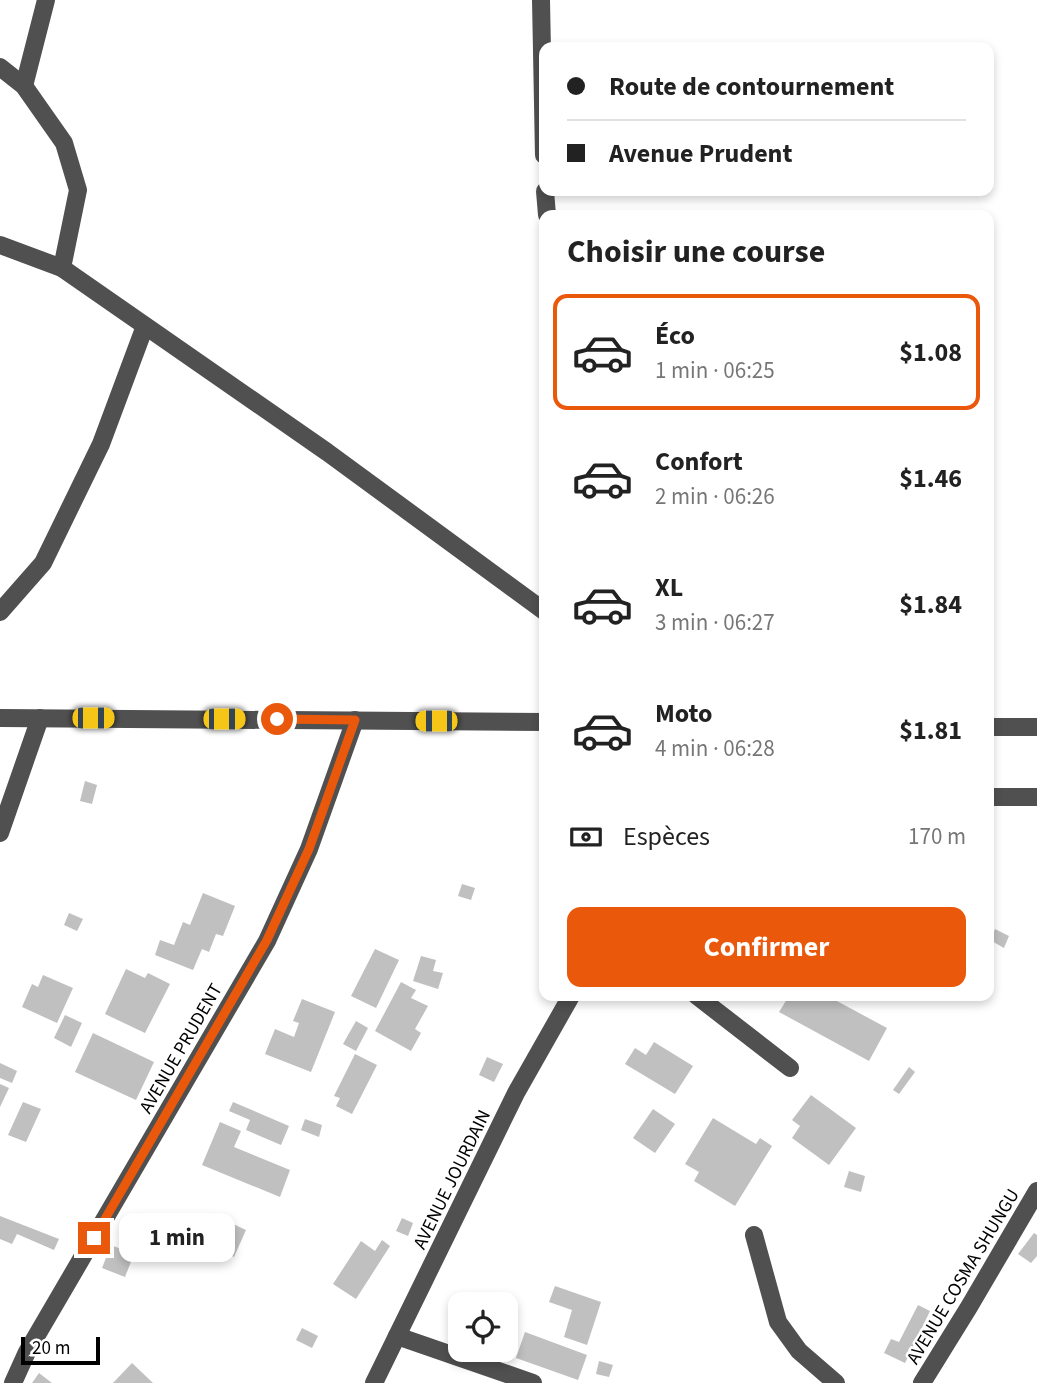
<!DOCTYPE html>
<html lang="fr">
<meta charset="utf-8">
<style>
:root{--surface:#fff;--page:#f6f6f6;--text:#222;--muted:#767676;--line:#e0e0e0;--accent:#ea580c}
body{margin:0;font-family:"Source Sans 3",sans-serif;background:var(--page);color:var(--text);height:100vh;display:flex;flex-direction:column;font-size:26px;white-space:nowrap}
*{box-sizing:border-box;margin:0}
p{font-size:23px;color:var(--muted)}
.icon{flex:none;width:38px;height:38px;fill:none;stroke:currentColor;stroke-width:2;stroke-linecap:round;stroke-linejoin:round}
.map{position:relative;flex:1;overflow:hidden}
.details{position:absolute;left:539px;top:210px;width:455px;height:791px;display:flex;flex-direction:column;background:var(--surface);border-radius:14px;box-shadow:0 4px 10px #0003}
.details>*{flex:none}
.top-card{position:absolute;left:539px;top:42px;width:455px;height:154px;border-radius:14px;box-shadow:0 4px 10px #0003;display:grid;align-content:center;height:154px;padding:0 28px;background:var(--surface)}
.controls{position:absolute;left:448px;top:1292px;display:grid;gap:14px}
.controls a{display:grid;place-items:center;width:70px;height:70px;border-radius:14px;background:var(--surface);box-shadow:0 4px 10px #0003;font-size:35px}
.scale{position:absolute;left:21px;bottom:18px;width:79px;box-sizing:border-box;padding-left:7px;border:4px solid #000;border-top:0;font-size:19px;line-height:24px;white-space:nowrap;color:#000;-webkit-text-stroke:5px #fff;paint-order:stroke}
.end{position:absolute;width:32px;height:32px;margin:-16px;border:9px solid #ea580c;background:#fff;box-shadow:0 0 0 4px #fff}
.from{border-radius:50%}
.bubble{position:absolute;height:49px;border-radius:14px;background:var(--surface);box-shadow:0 4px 10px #0003;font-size:23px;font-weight:700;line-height:49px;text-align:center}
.car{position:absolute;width:21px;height:42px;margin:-21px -10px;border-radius:9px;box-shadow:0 0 5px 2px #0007;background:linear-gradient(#f5c518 24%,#345 0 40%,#f5c518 0 76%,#345 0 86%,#f5c518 0)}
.top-card b{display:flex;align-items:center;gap:24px;height:66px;font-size:26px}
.top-card b+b{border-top:2px solid var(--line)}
.top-card i{width:18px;height:18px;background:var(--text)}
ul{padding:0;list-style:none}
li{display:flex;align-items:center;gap:21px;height:116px;margin:0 14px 10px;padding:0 14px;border:4px solid transparent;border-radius:14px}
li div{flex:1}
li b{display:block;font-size:26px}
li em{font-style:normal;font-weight:700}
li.selected{border-color:var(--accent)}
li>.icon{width:63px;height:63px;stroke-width:1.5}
h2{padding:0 28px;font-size:32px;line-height:84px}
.pay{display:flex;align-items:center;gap:18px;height:77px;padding:0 28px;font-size:26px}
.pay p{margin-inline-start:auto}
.cta{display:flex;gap:14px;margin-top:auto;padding:14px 28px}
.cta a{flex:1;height:80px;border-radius:14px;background:var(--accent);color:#fff;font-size:28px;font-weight:700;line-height:80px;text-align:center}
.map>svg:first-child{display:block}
</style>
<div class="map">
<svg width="1037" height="1383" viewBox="0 0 1037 1383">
<rect width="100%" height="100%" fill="#fff"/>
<!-- building -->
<g fill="#c0c0c0">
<path d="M85 781 97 785 92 804 80 801Z"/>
<path d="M462 884 475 888 471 900 458 896Z"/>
<path d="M203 893 235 906 223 936 216 934 209 952 202 949 193 970 155 955 160 940 174 945 183 922 190 925Z"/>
<path d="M69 913 83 919 77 931 64 925Z"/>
<path d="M995 929 1009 936 1004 948 990 940Z"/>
<path d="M375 949 399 960 376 1008 351 996Z"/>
<path d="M421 956 436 960 433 971 443 973 438 989 413 981Z"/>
<path d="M126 969 145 978 148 973 170 984 145 1033 105 1014Z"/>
<path d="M43 975 73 988 57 1023 22 1007 32 984 38 987Z"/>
<path d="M401 982 416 990 411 998 428 1006 415 1029 421 1033 411 1051 375 1031Z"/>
<path d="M789 996H799L806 1000 808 996H837L835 1000 887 1028 869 1061 779 1012Z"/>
<path d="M302 999 335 1012 311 1072 265 1054 275 1029 294 1037 299 1023 293 1021Z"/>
<path d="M65 1015 82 1023 71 1047 54 1038Z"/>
<path d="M356 1021 368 1028 356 1051 343 1044Z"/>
<path d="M93 1033 154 1062 136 1100 75 1072Z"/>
<path d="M654 1042 693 1066 675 1094 625 1064 635 1048 646 1055Z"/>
<path d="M355 1054 377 1065 352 1114 336 1106 340 1098 334 1096Z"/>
<path d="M487 1057 503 1064 494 1082 479 1075Z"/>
<path d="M0 1063 17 1071 12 1083 0 1078Z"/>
<path d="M909 1067 915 1072 899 1094 893 1090Z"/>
<path d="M0 1084 9 1088 0 1107Z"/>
<path d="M811 1095 856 1128 829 1165 792 1138 800 1126 792 1120Z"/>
<path d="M23 1102 41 1109 26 1142 8 1135Z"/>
<path d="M233 1102 289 1126 281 1145 246 1130 250 1120 229 1111Z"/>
<path d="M653 1109 675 1124 655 1153 633 1138Z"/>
<path d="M713 1118 756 1144 760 1138 772 1146 735 1206 694 1181 699 1172 685 1164Z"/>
<path d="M305 1119 322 1125 319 1137 301 1130Z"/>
<path d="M220 1122 241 1131 234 1147 290 1170 280 1197 202 1165Z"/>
<path d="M849 1171 865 1176 861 1192 844 1187Z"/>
<path d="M0 1216 59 1239 54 1250 17 1234 12 1244 0 1239Z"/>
<path d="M402 1218 413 1223 408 1236 396 1231Z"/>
<path d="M231 1223 246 1230 234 1257 219 1250Z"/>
<path d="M1034 1233 1037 1235V1256L1031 1263 1018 1254Z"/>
<path d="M382 1240 390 1246 356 1299 333 1284 361 1241 375 1251Z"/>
<path d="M111 1245 134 1254 125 1277 102 1268Z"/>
<path d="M555 1286 601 1302 587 1345 564 1337 572 1310 549 1302Z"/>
<path d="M918 1305 930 1311 905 1363 884 1353 891 1339 899 1342Z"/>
<path d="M302 1328 318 1336 312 1348 296 1340Z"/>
<path d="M525 1332 587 1355 578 1380 516 1358Z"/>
<path d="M599 1361 613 1365 609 1377 596 1374Z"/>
<path d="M132 1363 153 1383H113Z"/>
<path d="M39 1373 52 1383H32Z"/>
</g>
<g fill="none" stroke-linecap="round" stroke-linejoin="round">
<!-- minor -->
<g stroke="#505050" stroke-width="18">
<path d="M541 0 544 155"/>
<path d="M0 67 24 86 64 143 78 190 62 268"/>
<path d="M24 86 46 0"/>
<path d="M545 191 547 215"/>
<path d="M0 245 62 268 327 452 544 611"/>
<path d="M0 612 43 563 101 444 145 326"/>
<path d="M0 718 544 722"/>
<path d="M989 727H1037"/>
<path d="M989 797H1037"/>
<path d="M0 833 40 718"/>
<path d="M697 996 790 1068"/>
<path d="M754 1235 778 1322 799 1351 836 1383"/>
<path d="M397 1336 533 1383"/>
<path d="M13 1383 27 1352 267 941 309 849 355 720"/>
<path d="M374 1383 516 1093 571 996"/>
<path d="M922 1383 969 1307 1037 1191"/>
</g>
</g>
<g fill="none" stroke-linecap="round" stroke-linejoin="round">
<!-- route -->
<path stroke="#ea580c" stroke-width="9" d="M94 1238 267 940 309 849 355 720 277 719"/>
</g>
<g text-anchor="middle" stroke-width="5" stroke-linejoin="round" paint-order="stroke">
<!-- street labels -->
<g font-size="19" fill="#000" stroke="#fff">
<text transform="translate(180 1048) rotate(-60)" y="7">AVENUE PRUDENT</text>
<text transform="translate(451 1179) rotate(-64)" y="7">AVENUE JOURDAIN</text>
<text transform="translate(962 1276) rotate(-59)" y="7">AVENUE COSMA SHUNGU</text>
</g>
</g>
</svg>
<div class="controls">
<a><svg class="icon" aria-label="locate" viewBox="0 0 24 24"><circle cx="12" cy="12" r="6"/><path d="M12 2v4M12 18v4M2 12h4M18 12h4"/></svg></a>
</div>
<div class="scale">20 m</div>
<i class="end from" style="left:277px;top:719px"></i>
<i class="end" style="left:94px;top:1238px"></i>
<div class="bubble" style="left:119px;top:1213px;width:116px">1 min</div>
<i class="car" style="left:93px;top:718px;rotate:90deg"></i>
<i class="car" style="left:224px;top:719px;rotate:90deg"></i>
<i class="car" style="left:436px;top:721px;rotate:270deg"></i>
<div class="top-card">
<b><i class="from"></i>Route de contournement</b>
<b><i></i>Avenue Prudent</b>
</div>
<section class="details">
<h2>Choisir une course</h2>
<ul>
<li class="selected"><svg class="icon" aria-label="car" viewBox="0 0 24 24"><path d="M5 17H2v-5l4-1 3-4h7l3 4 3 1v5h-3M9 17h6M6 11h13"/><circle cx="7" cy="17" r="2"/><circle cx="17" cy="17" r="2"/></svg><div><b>Éco</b><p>1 min · 06:25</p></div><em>$1.08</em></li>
<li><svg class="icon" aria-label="car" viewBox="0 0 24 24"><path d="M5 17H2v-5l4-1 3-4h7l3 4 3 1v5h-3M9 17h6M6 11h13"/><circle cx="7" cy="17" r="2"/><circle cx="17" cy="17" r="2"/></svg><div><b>Confort</b><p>2 min · 06:26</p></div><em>$1.46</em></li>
<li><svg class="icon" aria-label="car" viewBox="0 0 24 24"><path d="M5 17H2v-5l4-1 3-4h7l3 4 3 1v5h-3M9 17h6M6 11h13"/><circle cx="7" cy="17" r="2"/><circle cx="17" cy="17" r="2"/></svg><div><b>XL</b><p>3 min · 06:27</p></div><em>$1.84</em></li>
<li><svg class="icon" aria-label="car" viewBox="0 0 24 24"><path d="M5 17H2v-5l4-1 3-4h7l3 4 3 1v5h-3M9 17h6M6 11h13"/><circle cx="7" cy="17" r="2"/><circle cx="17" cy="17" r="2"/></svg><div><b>Moto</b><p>4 min · 06:28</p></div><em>$1.81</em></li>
</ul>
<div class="pay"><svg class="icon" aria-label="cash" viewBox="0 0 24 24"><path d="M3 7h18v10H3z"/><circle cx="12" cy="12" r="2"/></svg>Espèces<p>170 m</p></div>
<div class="cta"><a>Confirmer</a></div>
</section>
</div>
